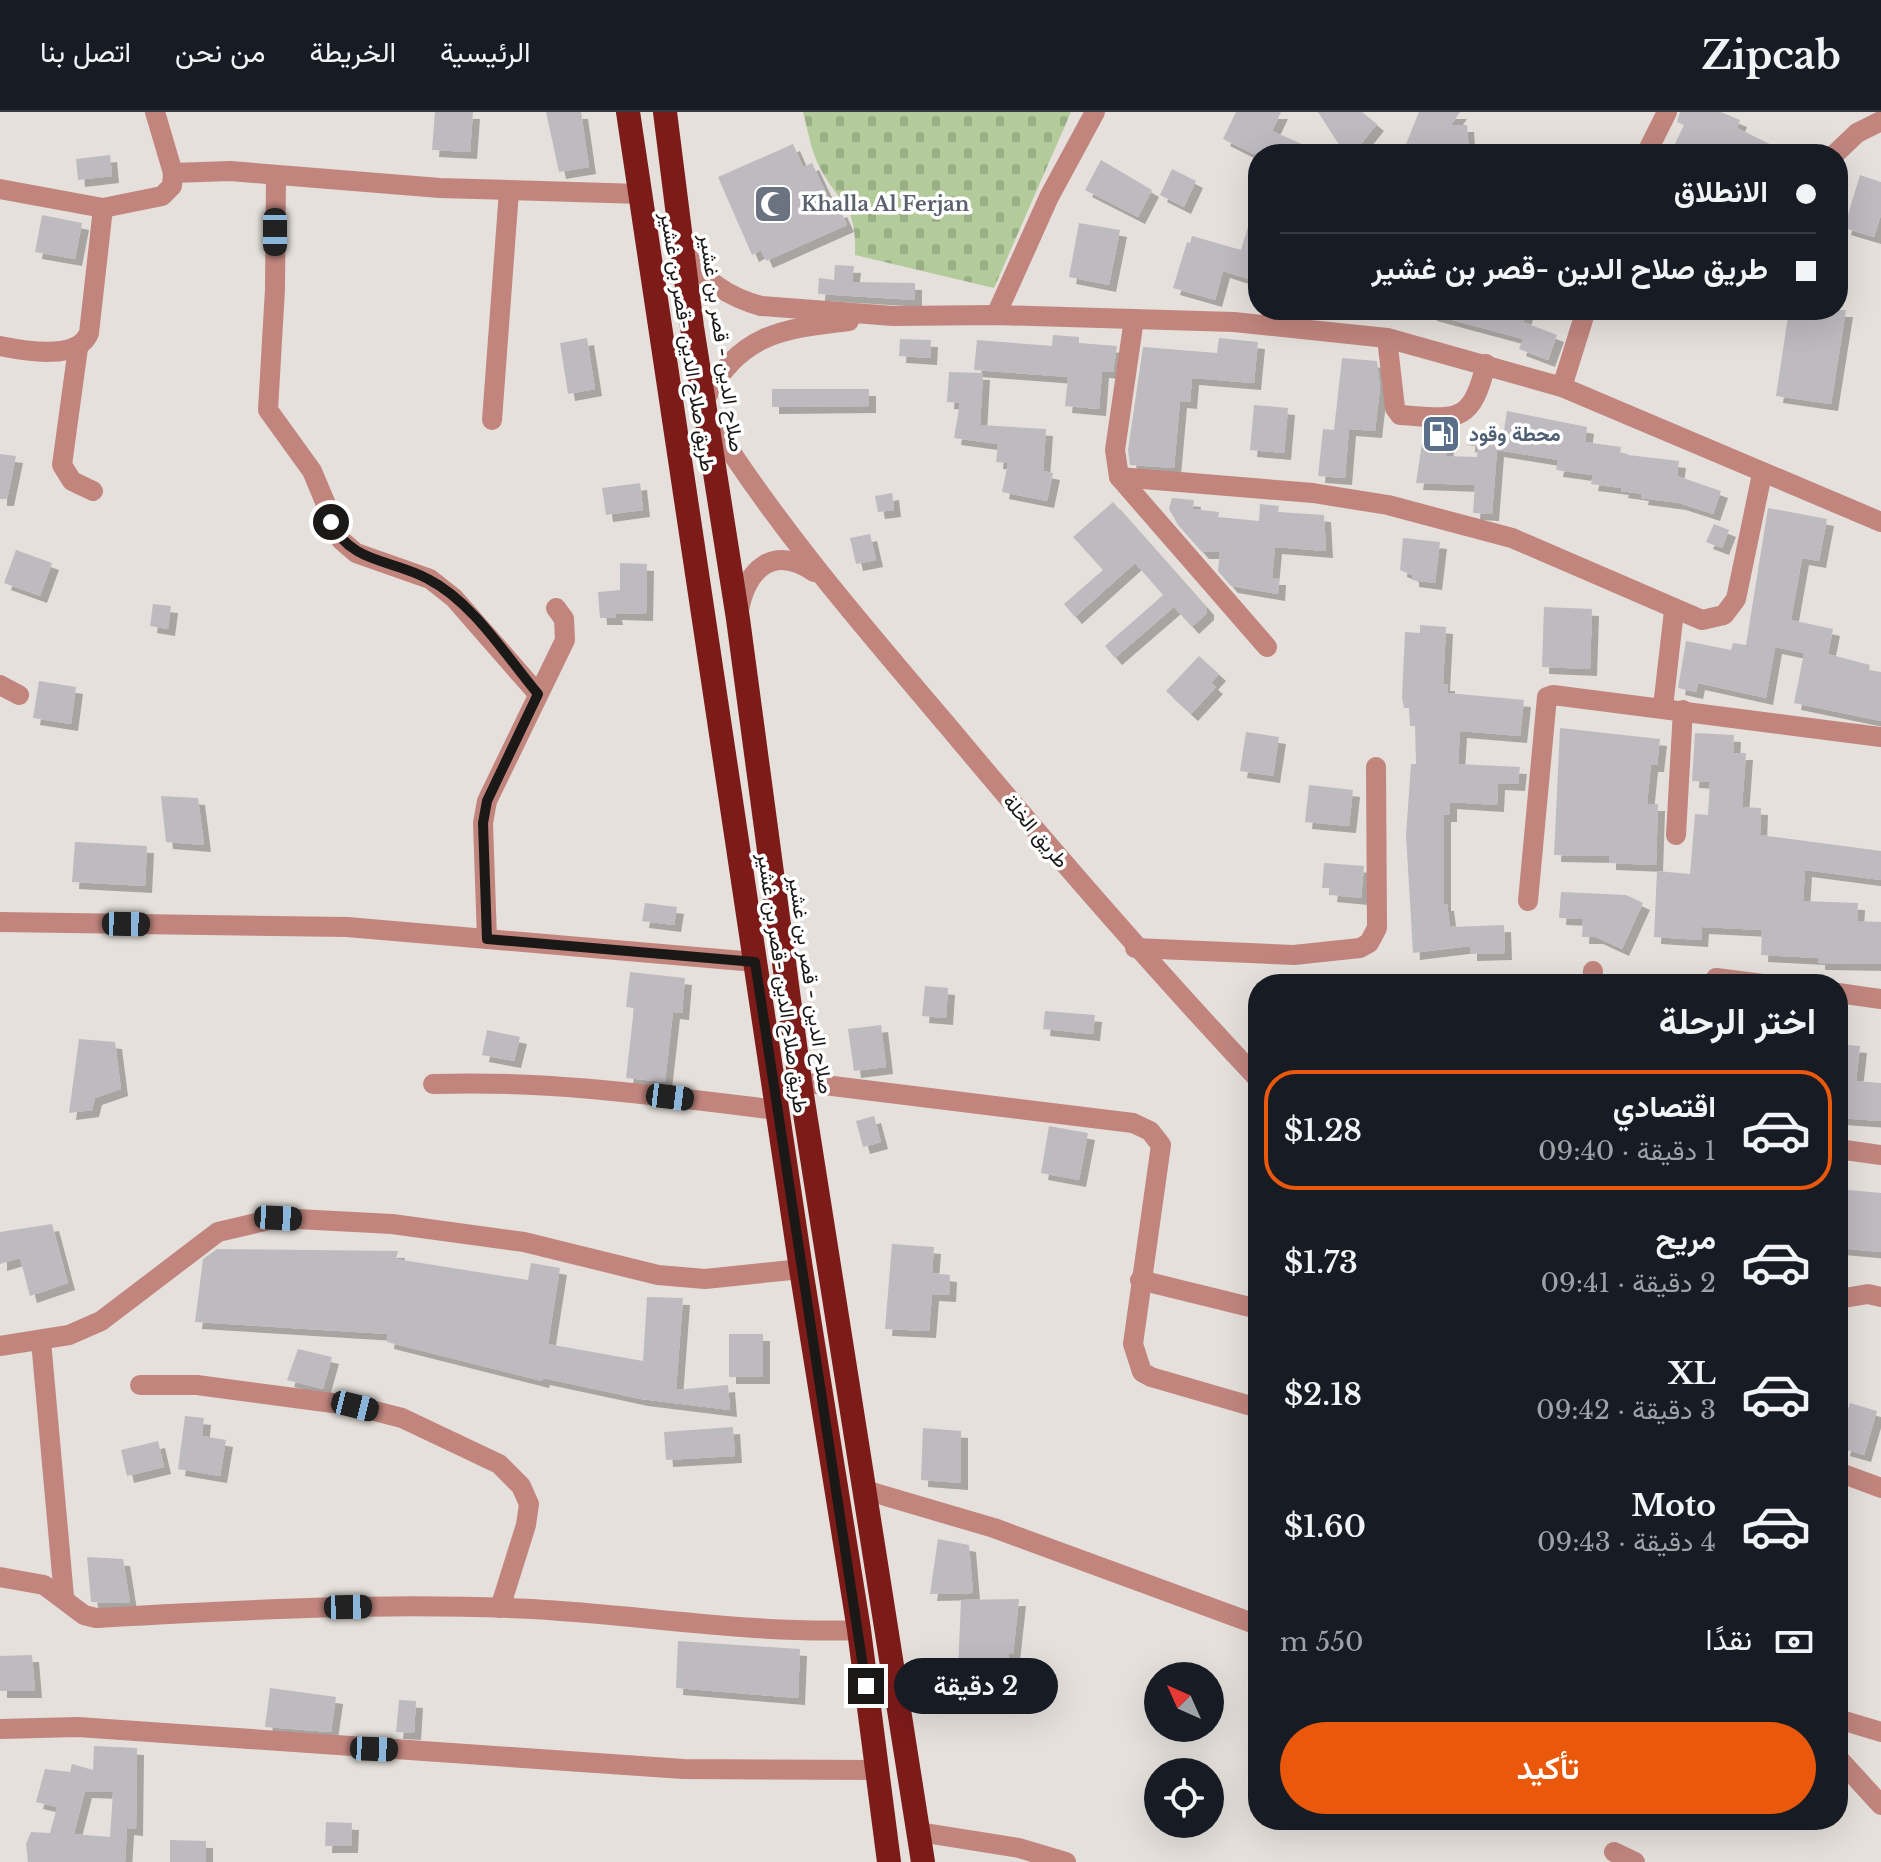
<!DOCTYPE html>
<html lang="ar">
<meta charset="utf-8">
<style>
:root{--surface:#171b24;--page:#242831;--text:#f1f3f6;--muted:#9ea1a6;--line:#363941;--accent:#ea580c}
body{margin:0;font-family:"Libre Baskerville",Vazirmatn,serif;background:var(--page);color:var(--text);direction:rtl;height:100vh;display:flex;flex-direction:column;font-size:30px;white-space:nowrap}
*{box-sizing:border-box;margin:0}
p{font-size:26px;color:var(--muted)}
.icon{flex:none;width:44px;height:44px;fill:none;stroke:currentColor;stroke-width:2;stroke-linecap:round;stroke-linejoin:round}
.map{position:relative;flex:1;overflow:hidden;direction:ltr}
.drawer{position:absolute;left:1248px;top:862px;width:600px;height:856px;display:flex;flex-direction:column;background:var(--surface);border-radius:32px;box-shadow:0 8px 32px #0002;direction:rtl}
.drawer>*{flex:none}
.guide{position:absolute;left:1248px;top:32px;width:600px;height:176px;border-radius:32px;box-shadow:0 8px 32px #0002;direction:rtl;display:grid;align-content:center;height:176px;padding:0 32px;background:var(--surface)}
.needle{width:52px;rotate:315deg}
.fabs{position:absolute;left:1144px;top:1550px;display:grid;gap:16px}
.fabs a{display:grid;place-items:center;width:80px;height:80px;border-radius:50%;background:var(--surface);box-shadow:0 8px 32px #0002;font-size:40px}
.end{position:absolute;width:36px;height:36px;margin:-18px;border:10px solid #1b1917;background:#fff;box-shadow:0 0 0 4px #fff}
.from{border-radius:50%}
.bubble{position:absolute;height:56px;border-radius:28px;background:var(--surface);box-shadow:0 8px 32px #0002;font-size:26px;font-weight:600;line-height:56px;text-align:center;direction:rtl}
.car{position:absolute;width:24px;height:48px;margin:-24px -12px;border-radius:10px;box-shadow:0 0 6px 2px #0007;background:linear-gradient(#222 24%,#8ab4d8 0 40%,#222 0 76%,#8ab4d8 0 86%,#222 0)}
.guide b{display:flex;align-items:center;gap:28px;height:76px;font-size:30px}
.guide b+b{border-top:2px solid var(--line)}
.guide i{width:20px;height:20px;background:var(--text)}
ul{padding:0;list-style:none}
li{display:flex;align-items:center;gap:24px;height:120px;margin:0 16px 12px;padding:0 16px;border:4px solid transparent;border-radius:32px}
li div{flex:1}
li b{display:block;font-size:30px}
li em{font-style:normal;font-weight:600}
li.selected{border-color:var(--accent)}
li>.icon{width:72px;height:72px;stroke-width:1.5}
h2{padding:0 32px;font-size:36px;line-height:96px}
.pay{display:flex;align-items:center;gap:20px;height:88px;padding:0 32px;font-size:30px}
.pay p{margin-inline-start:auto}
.primary-button{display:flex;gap:16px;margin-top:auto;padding:16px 32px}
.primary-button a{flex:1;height:92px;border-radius:48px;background:var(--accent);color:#fff;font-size:32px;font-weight:600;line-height:92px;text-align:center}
header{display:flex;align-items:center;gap:48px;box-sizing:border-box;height:112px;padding:0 40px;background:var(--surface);border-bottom:2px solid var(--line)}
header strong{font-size:38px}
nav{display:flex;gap:44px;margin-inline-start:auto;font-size:28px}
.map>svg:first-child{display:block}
</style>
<header>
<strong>Zipcab</strong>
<nav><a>الرئيسية</a><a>الخريطة</a><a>من نحن</a><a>اتصل بنا</a></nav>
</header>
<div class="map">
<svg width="1881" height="1750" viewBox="0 0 1881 1750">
<defs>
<pattern id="cemetery-stones" width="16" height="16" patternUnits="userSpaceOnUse" patternTransform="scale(2)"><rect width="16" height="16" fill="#b3cb9a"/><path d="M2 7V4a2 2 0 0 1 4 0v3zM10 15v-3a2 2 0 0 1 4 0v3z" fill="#99ae84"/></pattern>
<filter id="shadow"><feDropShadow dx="7" dy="7" stdDeviation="0" flood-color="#0004"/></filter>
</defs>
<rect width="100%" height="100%" fill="#e5e0db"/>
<!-- cemetery -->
<path fill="url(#cemetery-stones)" d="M803 0H1071L994 176 855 143C857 92 841 95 820 56 811 40 808 18 803 0Z"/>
<!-- building -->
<g fill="#bebbc0" fill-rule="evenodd" filter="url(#shadow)">
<path d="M435 0H473L470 40 432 38Z"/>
<path d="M546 0H581L589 55 559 60Z"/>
<path d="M1236 0H1281L1272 19 1325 42H1253L1223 27Z"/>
<path d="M1318 0H1362L1377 12 1353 42H1345Z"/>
<path d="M1419 0H1460L1451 13H1467L1469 42H1402Z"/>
<path d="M1680 0H1721L1740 8 1737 16 1790 42H1670L1684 13 1677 10Z"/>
<path d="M793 32 803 55 812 51 835 100 840 98 847 113 766 149 761 138 752 143 718 65Z"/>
<path d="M110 43 112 64 78 68 76 47Z"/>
<path d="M1101 48 1152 78 1138 105 1085 78Z"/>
<path d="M1172 57 1196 69 1184 95 1160 83Z"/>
<path d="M1860 63 1881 70V103L1874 125 1844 116Z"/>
<path d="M1254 95H1258V170L1223 159 1215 188 1173 176 1187 130 1190 131 1192 124 1241 138Z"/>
<path d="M42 103 82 111 75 147 35 140Z"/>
<path d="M1079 111 1120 118 1109 173 1069 165Z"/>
<path d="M835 153 854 154 852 170 915 171V188L818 182 819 166 834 168Z"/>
<path d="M1430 198H1527L1523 210 1557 223 1548 248 1519 237 1523 227 1430 202Z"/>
<path d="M1789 198H1846L1831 292 1776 284Z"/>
<path d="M1053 223 1079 225V231L1117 234 1113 260 1102 259 1099 297 1065 294 1068 265 974 258 977 228 1052 234Z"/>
<path d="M587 226 595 277 568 282 560 231Z"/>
<path d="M1219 226 1258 230 1254 271 1192 266 1190 290 1180 289 1174 356 1130 353 1128 338 1143 235 1217 241Z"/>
<path d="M900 227 931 228 930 246 899 244Z"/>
<path d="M1342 246 1377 249 1380 276 1375 319 1349 317 1345 366 1318 364 1323 317 1334 318Z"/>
<path d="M949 260 983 261 980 313 1046 317 1043 359 1053 361 1047 389 1002 380 1008 351 996 350 998 332 954 326 960 291 947 290Z"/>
<path d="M772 277H869V294L772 295Z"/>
<path d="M1254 293 1288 296 1284 341 1250 338Z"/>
<path d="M1507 299 1587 315 1585 330 1621 335 1620 342 1679 349 1677 364 1721 379 1713 402 1679 391 1641 386 1642 382 1621 379 1622 376 1591 372 1593 363 1556 358 1558 348 1497 338 1492 402 1473 401 1475 373 1416 371 1424 318H1448L1446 344 1477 345 1478 335 1468 333 1469 322 1503 325Z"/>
<path d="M0 342 16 344 7 387H0Z"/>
<path d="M640 371 643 398 606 403 602 376Z"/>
<path d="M892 381 894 398 878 400 875 384Z"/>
<path d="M1172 386 1194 388 1193 397 1219 400 1218 405 1259 409 1260 392 1279 394 1278 400 1324 403 1326 439 1275 435 1272 466H1279L1278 482 1231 474 1218 459 1220 440H1202L1178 413 1169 397Z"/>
<path d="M1113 390 1207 496V501L1192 515 1174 495 1115 546 1105 534 1163 483 1135 451 1075 505 1064 492 1103 458 1073 425Z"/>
<path d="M1768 396 1827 407 1819 449 1802 446 1791 508 1833 517 1828 542 1870 553 1869 558 1881 560V609L1794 591 1804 541 1775 535 1766 586 1698 571 1696 580 1678 576 1686 529 1731 538 1733 531 1746 533Z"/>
<path d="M1714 412 1729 418 1722 436 1706 430Z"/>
<path d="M870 422 876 448 856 452 850 426Z"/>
<path d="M1403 426 1440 430 1435 471 1412 468V463L1400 458Z"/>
<path d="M16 438 52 451 40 484 4 471Z"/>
<path d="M620 451 647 452 646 502 615 501 616 506H600L598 480 620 478Z"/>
<path d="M153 492 171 494 168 517 150 514Z"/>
<path d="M1544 495 1592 497 1590 557 1542 555Z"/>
<path d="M1420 513 1446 515 1443 572H1448V581L1524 588 1520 624 1460 619 1458 652 1520 655 1518 672 1498 671 1497 693 1450 690V703H1444V792H1447L1450 815 1504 813 1505 841 1470 842V834L1413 841 1406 723 1411 652H1416L1415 614H1410L1409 596H1404L1402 586 1405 520 1420 521Z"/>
<path d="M1199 544 1219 562 1211 571 1216 575 1191 602 1166 579Z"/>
<path d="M39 569 76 575 71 612 33 606Z"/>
<path d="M1560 616 1660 627 1657 653H1651L1647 692H1658L1656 753 1609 751V744L1554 743Z"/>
<path d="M1246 620 1279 625 1273 664 1240 659Z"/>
<path d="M1695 621 1734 623 1733 641H1746L1742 695 1761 696 1760 723 1881 739V768L1805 758 1803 789 1858 791 1857 809 1881 810V852L1818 851V846L1761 843 1762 818 1702 815 1701 828 1654 825 1657 759 1690 762 1695 702 1708 703 1710 670 1692 669Z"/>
<path d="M1309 673 1353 678 1349 714 1305 710Z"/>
<path d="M161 684 198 686 204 733 166 730Z"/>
<path d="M75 730 147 734 145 774 72 770Z"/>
<path d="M1324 751 1364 754 1361 786 1330 783 1331 776H1322Z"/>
<path d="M1561 780 1626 783 1643 791 1622 837 1596 825H1582L1583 807 1559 806Z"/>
<path d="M645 791 677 795 674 813 642 809Z"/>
<path d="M630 860 685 866 682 901 673 900 665 970 626 966 634 896 626 895Z"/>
<path d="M925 874 948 876 946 906 922 904Z"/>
<path d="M1045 899 1095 903 1093 922 1043 917Z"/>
<path d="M881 913 886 955 854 959 848 917Z"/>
<path d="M487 918 520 925 514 949 482 943Z"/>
<path d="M79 927 115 930 121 977 95 986 92 998 69 1001Z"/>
<path d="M1838 932 1860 934 1856 969 1881 971V1009L1838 1006Z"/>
<path d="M874 1004 881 1030 863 1035 856 1009Z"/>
<path d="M1049 1014 1088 1021 1079 1068 1041 1061Z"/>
<path d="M1838 1077 1881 1081V1140L1838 1136Z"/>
<path d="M52 1112 68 1171 30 1184 20 1146 0 1152V1120Z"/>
<path d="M892 1132 934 1135 932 1161 950 1163 949 1183 932 1182 929 1219 885 1217Z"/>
<path d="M217 1137 398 1139 396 1147 528 1168 531 1151 560 1156 548 1232 643 1249 647 1185 683 1186 676 1278 728 1273 730 1298 641 1287 543 1266 542 1269 387 1230 388 1222 195 1210 203 1147Z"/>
<rect x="729" y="1222" width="34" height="43"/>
<path d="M298 1237 332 1245 323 1277 287 1268Z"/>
<path d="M1850 1291 1877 1299 1864 1343 1843 1337 1846 1325 1838 1323V1297L1847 1300Z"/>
<path d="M185 1304 204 1306 202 1324 226 1328 220 1364 178 1357Z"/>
<path d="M733 1315 735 1344 666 1348 664 1320Z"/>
<path d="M923 1316 961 1319V1371L921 1368Z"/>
<path d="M158 1329 164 1355 127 1364 121 1338Z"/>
<path d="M938 1427 969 1433 973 1481 930 1482Z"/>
<path d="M87 1445 123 1447 130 1491 91 1490Z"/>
<path d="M1019 1487 1013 1542 1009 1541 1006 1585 957 1581 961 1488Z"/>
<path d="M678 1529 800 1537 798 1586 676 1576Z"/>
<path d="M32 1543 35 1579H0V1544Z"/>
<path d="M270 1576 336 1585 331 1620 265 1615Z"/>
<path d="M399 1588 416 1589 414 1621 396 1620Z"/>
<path d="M94 1634 137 1636 136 1717 127 1716 125 1750H28L26 1732 31 1720 50 1721 57 1695 36 1690 45 1657 70 1660 72 1652 93 1658ZM85 1679 113 1680 110 1725 74 1722Z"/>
<path d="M326 1710 352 1711 351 1734H325Z"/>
<path d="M170 1728 206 1729V1750H170Z"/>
</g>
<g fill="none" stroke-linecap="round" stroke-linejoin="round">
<!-- minor -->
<g stroke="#c1857e" stroke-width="20">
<path d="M155 0 173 61"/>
<path d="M1646 42 1667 0"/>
<path d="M1835 42 1857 21 1881 9"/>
<path d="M276 63 275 177 268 298 312 359 341 428 356 441 430 467 454 486 538 582"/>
<path d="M0 77 103 96 162 84 172 74 173 61 230 59 440 76 641 82"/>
<path d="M685 141C705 169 728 185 761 194L893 204 996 203 1234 210 1387 226 1562 275 1881 410"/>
<path d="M996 203 1049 85 1095 0"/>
<path d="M1134 207 1115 338 1119 365 1267 535"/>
<path d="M1387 226 1395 296 1400 303C1457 307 1471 313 1486 252"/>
<path d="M0 234C25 239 78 249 89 221L103 96"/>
<path d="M78 236 62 353 72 369 93 379"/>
<path d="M1562 275 1586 198"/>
<path d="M703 291C739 222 779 217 849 209"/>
<path d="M707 303C777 415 862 513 947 613 1048 734 1150 852 1258 967"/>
<path d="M492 308 509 79"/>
<path d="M1119 365 1313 381 1388 393 1512 426 1702 508 1724 503 1736 487 1762 362"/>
<path d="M739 498C747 457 773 432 814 460"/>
<path d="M0 573 19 583"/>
<path d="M1663 595 1674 499"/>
<path d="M1676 723 1683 598"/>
<path d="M1528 789 1547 585 1553 583 1881 625"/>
<path d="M0 810 347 815 755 850"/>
<path d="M487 827 483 711 487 689 565 528 564 507 556 496"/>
<path d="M1135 836 1294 843 1360 836 1369 831 1377 816 1376 655"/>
<path d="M1716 866 1763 872"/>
<path d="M1592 872 1593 859"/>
<path d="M1838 881 1881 887"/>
<path d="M800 970 1133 1011 1150 1019 1161 1033 1133 1232 1142 1260 1151 1265 1258 1296"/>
<path d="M433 972C549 968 662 984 777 998"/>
<path d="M1838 1037 1881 1043"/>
<path d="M1140 1168 1258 1197"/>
<path d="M1838 1187 1868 1182 1881 1185"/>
<path d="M41 1229 64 1485"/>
<path d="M0 1234 69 1223 101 1209 218 1120 278 1106 392 1112 524 1130 658 1163 705 1167 801 1157"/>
<path d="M140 1273H197L355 1294 402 1306 499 1352 521 1374 529 1392 526 1413 500 1496"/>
<path d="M1838 1360 1881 1376"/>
<path d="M865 1378 994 1416 1258 1513"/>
<path d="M0 1465 44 1473 84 1503 96 1506C242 1498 387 1490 532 1497 641 1503 750 1522 859 1518"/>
<path d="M1838 1607 1881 1620"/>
<path d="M0 1617 78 1615 683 1657 876 1658"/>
<path d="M1838 1646 1881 1693"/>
<path d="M919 1720 1019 1736 1066 1750"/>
<path d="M1614 1740 1635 1750"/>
</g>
<!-- highway -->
<g stroke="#7d1b19" stroke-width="24">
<path d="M628 0 801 1157 859 1518 889 1750"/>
<path d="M665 0 692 215 738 507 800 970 923 1750"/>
</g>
</g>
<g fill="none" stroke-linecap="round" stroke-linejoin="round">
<!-- route -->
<path stroke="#1b1917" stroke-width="10" d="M331 410C351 452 392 447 428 467 473 490 506 544 538 582L487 689 483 711 487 827 755 850 866 1574"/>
</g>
<!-- icons -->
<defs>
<symbol id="mosque-square" viewBox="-11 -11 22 22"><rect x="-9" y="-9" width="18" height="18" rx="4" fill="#6b7280" stroke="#fff"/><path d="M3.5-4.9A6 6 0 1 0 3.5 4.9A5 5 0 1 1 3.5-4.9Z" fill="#fff"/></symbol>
<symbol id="fuel-square" viewBox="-11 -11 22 22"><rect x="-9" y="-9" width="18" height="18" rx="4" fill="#5c6f8a" stroke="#fff"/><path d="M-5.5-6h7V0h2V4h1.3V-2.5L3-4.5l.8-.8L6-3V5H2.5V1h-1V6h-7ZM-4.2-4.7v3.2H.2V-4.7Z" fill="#fff"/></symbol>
</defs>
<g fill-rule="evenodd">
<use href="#mosque-square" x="751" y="70" width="44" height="44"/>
<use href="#fuel-square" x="1419" y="300" width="44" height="44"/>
</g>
<g text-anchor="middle" stroke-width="7" stroke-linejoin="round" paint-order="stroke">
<!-- worship labels -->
<g font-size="20" font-weight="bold" fill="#5b616d" stroke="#fff" text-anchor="start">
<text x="801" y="99">Khalla Al Ferjan</text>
</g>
<!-- street labels -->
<g font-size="20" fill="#1b1917" stroke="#fff">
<text transform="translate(688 230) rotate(81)" y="7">طريق صلاح الدين -قصر بن غشير</text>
<text transform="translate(722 231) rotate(82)" y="7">صلاح الدين - قصر بن غشير</text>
<text transform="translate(1036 719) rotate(50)" y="7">طريق الخلة</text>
<text transform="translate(783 871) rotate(82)" y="7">طريق صلاح الدين -قصر بن غشير</text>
<text transform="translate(811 873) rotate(82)" y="7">صلاح الدين - قصر بن غشير</text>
</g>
<!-- service labels -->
<g font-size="20" font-weight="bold" fill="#4e5e75" stroke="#fff" text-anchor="start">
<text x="1469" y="329">محطة وقود</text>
</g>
</g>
</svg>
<div class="fabs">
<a><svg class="needle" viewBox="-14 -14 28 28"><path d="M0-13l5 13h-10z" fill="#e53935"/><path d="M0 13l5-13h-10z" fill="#9ea1a6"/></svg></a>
<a><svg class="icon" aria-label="locate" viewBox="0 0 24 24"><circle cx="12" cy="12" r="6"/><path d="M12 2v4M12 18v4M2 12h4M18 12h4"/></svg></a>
</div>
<i class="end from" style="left:331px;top:410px"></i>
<i class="end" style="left:866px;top:1574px"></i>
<div class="bubble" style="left:894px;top:1546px;width:164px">2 دقيقة</div>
<i class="car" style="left:275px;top:120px;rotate:180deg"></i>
<i class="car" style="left:126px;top:812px;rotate:91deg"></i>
<i class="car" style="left:670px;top:985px;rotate:97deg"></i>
<i class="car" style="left:278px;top:1106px;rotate:93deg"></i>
<i class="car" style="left:355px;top:1294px;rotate:104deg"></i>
<i class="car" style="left:348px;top:1495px;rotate:89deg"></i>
<i class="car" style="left:374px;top:1637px;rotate:92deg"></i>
<div class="guide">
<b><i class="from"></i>الانطلاق</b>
<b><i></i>طريق صلاح الدين -قصر بن غشير</b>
</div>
<section class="drawer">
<h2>اختر الرحلة</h2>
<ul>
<li class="selected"><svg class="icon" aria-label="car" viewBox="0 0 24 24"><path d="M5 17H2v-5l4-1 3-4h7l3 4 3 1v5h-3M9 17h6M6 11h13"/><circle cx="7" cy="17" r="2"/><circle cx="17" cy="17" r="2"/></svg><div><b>اقتصادي</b><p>1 دقيقة · 09:40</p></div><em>$1.28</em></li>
<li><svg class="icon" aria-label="car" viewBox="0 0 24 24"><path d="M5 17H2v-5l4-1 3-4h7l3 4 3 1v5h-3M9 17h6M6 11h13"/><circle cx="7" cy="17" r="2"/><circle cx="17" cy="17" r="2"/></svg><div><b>مريح</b><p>2 دقيقة · 09:41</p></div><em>$1.73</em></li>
<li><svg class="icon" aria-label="car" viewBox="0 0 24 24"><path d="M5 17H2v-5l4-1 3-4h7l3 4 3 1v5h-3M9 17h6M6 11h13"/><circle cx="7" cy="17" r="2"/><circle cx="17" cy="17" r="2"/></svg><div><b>XL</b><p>3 دقيقة · 09:42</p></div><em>$2.18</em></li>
<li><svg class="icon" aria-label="car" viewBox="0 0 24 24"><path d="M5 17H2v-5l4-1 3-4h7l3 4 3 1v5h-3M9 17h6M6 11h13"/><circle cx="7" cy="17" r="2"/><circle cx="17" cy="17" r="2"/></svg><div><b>Moto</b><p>4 دقيقة · 09:43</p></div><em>$1.60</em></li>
</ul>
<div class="pay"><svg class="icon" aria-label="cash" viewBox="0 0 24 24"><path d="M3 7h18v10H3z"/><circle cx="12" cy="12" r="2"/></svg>نقدًا<p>550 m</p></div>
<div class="primary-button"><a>تأكيد</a></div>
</section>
</div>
